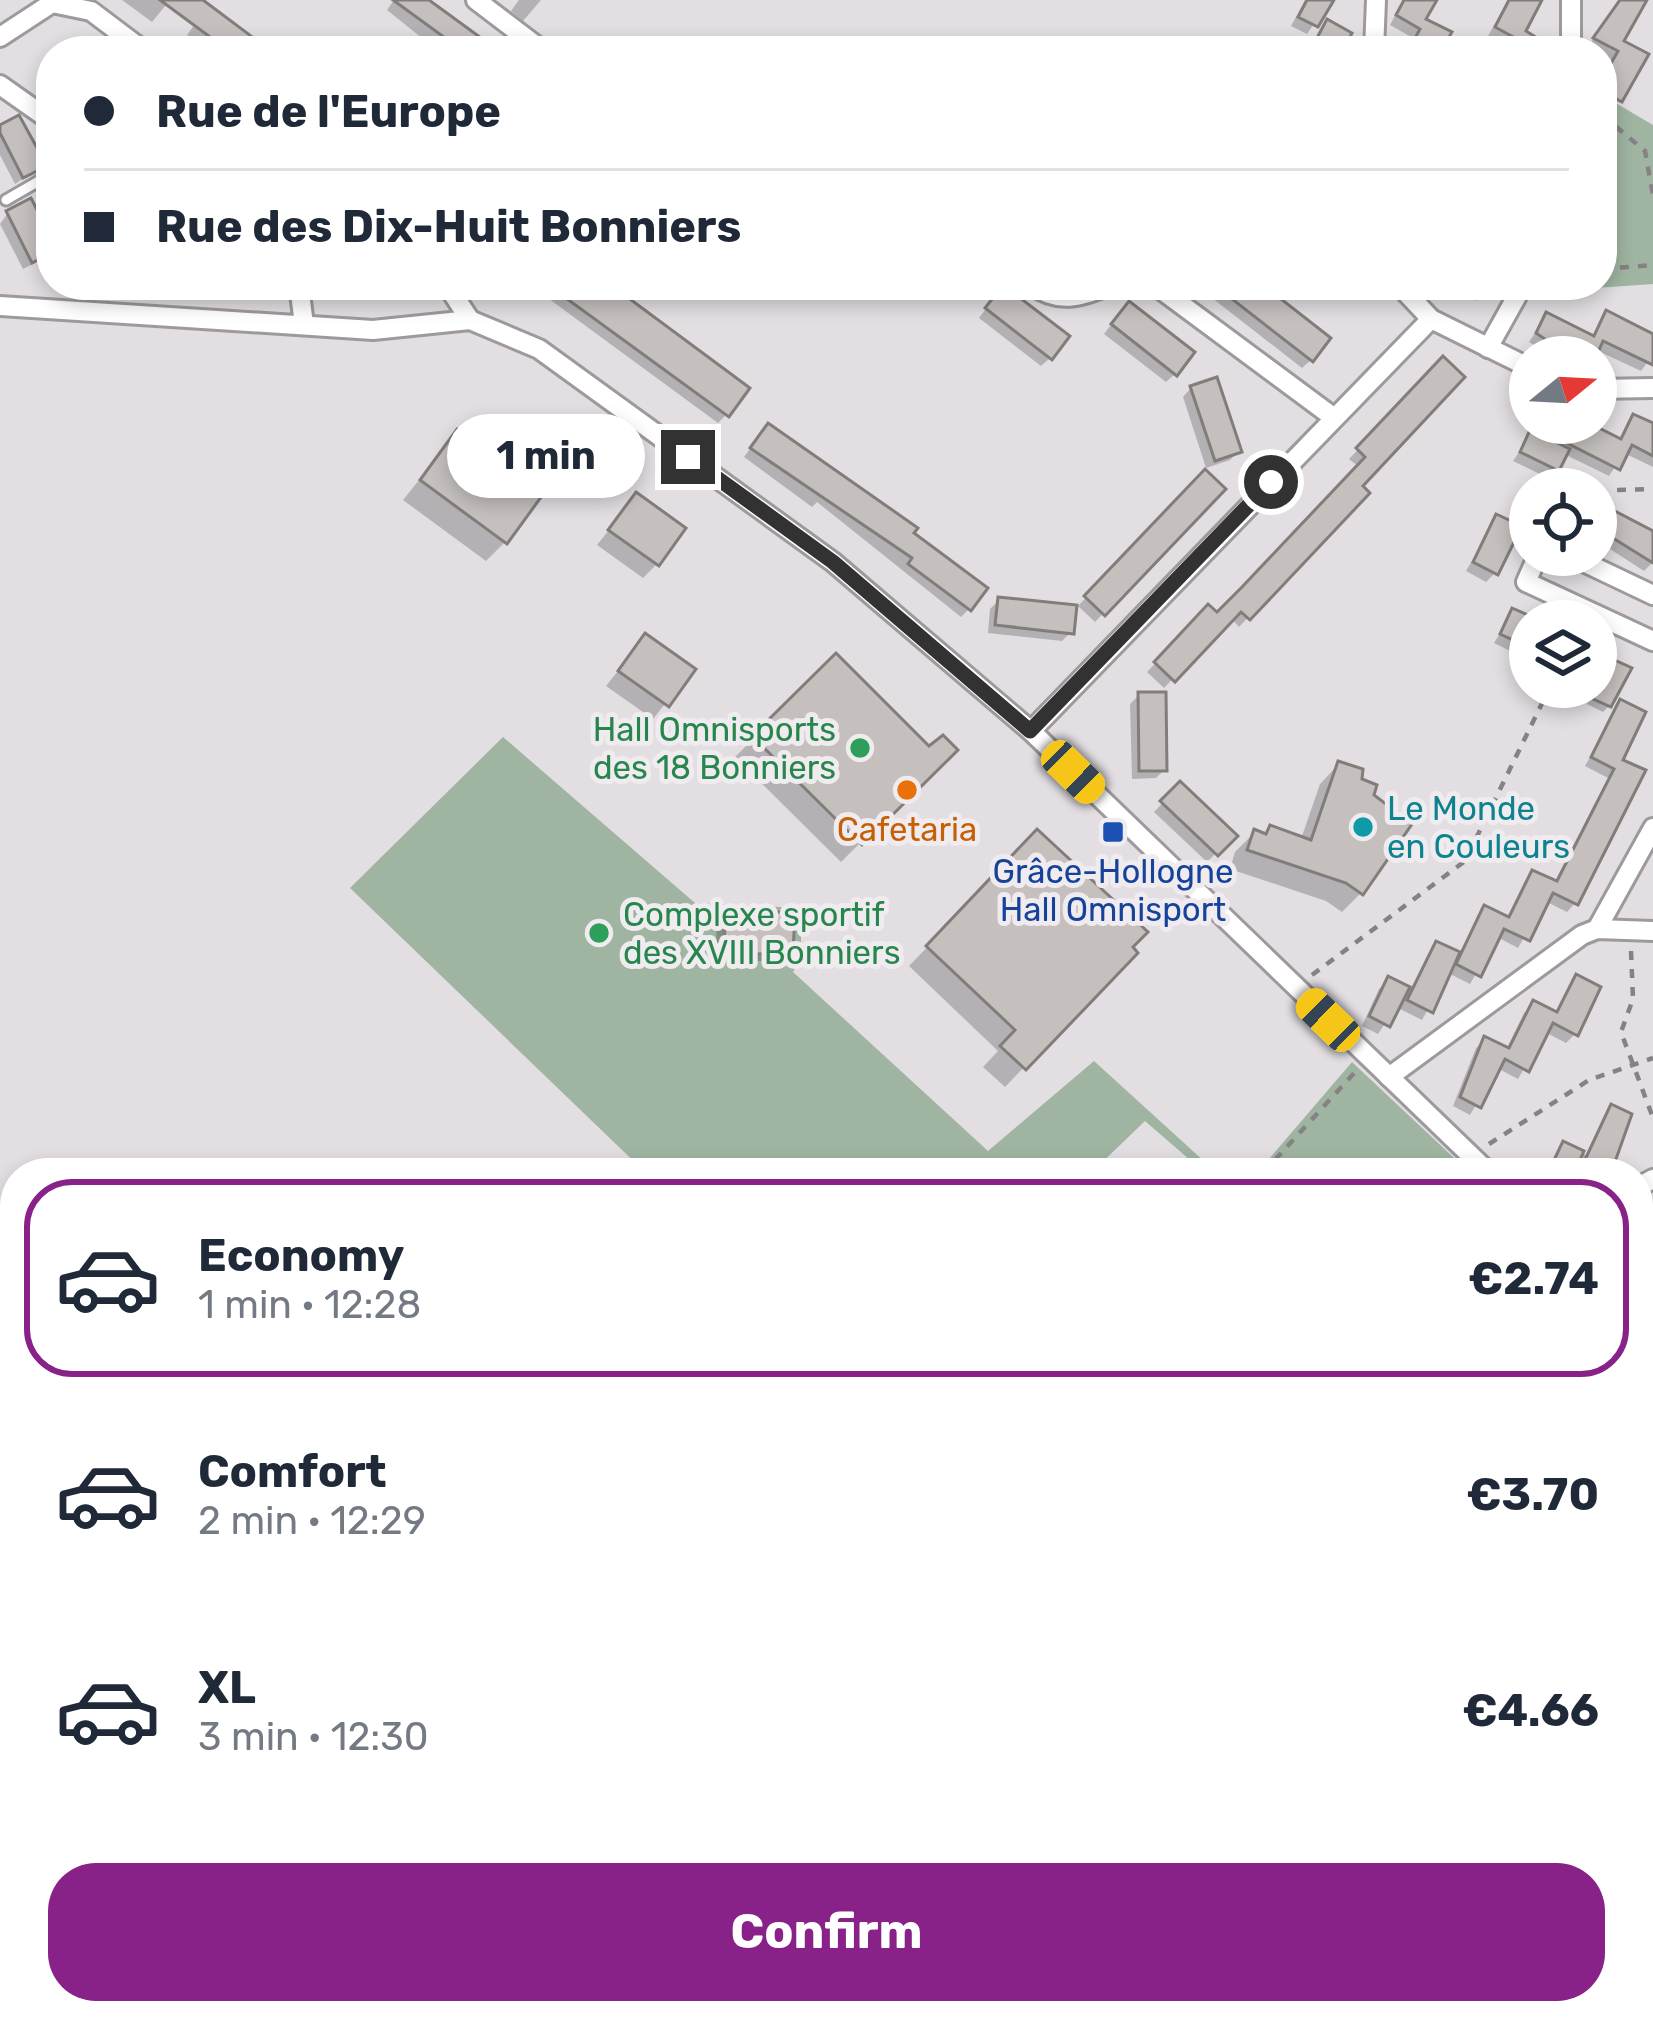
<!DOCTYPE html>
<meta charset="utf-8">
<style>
:root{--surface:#fff;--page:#f6f6f7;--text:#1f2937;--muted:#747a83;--line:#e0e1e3;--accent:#882289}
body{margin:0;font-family:Rubik,sans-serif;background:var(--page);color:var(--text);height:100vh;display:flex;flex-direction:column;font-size:45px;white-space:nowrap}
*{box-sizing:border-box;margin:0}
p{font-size:39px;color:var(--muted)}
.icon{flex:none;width:66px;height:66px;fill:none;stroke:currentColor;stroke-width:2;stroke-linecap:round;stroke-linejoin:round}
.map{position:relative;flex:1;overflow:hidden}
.panel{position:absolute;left:0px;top:1158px;width:1653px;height:867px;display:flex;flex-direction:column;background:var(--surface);border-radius:48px 48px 0 0;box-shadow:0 6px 18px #0003}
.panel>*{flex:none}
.banner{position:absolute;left:36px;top:36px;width:1581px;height:264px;border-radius:48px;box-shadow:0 6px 18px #0003;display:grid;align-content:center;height:264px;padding:0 48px;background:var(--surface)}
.needle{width:78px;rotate:72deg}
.fabs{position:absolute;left:1509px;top:336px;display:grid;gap:24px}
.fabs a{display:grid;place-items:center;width:108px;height:108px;border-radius:50%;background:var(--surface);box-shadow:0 6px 18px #0003;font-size:60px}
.end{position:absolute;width:54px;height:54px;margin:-27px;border:15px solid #333233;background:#fff;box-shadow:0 0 0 6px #fff}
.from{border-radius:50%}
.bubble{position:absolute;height:84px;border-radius:42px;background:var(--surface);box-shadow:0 6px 18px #0003;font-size:39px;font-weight:700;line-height:84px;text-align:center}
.car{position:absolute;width:36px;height:72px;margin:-36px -18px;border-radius:15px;box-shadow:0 0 9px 3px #0007;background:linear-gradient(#f5c518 24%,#345 0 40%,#f5c518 0 76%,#345 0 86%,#f5c518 0)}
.banner b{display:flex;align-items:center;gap:42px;height:114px;font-size:45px}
.banner b+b{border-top:3px solid var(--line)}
.banner i{width:30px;height:30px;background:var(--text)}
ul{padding:21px 0 0;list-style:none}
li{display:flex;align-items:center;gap:36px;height:198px;margin:0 24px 18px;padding:0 24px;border:6px solid transparent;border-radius:48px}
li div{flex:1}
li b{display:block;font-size:45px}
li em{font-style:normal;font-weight:700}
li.active{border-color:var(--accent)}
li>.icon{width:108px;height:108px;stroke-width:1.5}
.button{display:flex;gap:24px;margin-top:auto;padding:24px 48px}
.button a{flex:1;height:138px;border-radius:48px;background:var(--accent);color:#fff;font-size:48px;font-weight:700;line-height:138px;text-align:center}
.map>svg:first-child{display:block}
</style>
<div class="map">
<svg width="1653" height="2024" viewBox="0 0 1653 2024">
<rect width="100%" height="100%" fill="#e2dee2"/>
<!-- green -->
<g fill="#9fb5a1">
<path d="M1602 95 1653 125V284L1581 289 1572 285H1602Z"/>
<path d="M503 737 695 903 801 908V959L793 972 988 1151 1094 1061 1217 1173H1205L1145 1121 1091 1173H646L350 888Z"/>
<path d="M1352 1062 1470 1173H1257Z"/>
<path d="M1638 1493 1653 1507V2024H455L440 2010H1638Z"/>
</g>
<!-- shadow -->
<g fill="#0003">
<path d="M122 0H170L152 22Z"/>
<path d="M394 0H424L494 51H438L387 10Z"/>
<path d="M519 0H541L523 21 511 11Z"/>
<path d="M1305 0H1330L1307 34 1291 26Z"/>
<path d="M1403 0H1433L1422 20 1438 51H1406L1413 38 1390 25Z"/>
<path d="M1508 0H1539L1522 32 1542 51H1512L1488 36Z"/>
<path d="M1618 0H1643L1620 43 1619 100 1611 109 1602 103V78L1612 60 1588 47Z"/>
<path d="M200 17 269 51H210L187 35Z"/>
<path d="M674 37 687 46 684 51H662Z"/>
<path d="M0 129 43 165 15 184 0 155Z"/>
<path d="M8 213 51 244 45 258 23 269 0 224Z"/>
<path d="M197 285H228L204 299Z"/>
<path d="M530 285H605L726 415 718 423Z"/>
<path d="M1215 285H1258L1311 360 1302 368 1207 294Z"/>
<path d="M1464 285 1482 294 1476 301 1460 292Z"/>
<path d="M995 297 1050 358 1041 366 979 318Z"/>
<path d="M1120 313 1175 374 1166 382 1104 334Z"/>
<path d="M1606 313 1653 332V355L1641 371 1596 350 1593 357H1553L1529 342 1546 316 1591 338Z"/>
<path d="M1443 360 1358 486 1366 493 1239 627 1231 618 1164 688 1147 672 1208 608 1217 616 1359 467 1349 459Z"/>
<path d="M1191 388 1239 451 1230 460 1206 468 1183 397Z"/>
<path d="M1634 417 1653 427V467L1624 453 1609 476 1564 454 1548 478 1513 461 1531 434 1556 446 1570 423H1583L1618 441Z"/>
<path d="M457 433 500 465 505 542 486 561 403 500Z"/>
<path d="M760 435 910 534 969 609 961 617 817 502 812 507 744 457Z"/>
<path d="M1205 473 1221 489 1095 622 1078 606Z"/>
<path d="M636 496 657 564 643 578 597 545Z"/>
<path d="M1611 512 1653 534V562L1644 571 1596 540Z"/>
<path d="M1497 518 1495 573 1486 582 1466 571Z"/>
<path d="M999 600 1071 632 1062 641 988 633 990 609Z"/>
<path d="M1513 612 1533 621 1530 661 1494 643Z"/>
<path d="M645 637 692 670 653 719 606 686Z"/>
<path d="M836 657 929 750H953L841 862 735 757Z"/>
<path d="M1611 662 1609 706 1603 712 1587 704Z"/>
<path d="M1139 695 1164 770 1156 778 1132 779 1130 704Z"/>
<path d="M1621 702 1619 761 1575 903 1567 912 1545 901 1518 948 1497 937 1470 984 1448 973 1422 1020 1396 1007 1378 1034 1362 1026 1379 989 1388 980 1409 991 1437 944 1458 955 1485 909 1506 919 1533 873 1554 883 1608 778 1585 766Z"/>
<path d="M1339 764 1361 893 1342 912 1326 901 1230 869 1235 852 1254 833 1263 836 1271 828 1301 839 1320 784Z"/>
<path d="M1180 785 1233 836 1207 862 1154 812Z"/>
<path d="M1037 833 1134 953 1005 1087 983 1067 998 1051 909 966Z"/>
<path d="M725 916 790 952 782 961H745V949L717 950 716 925Z"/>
<path d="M1577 978 1575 1034 1566 1043 1545 1032 1518 1079 1497 1068 1470 1115 1453 1106 1476 1048 1484 1040 1506 1050 1524 1013 1533 1004 1554 1014Z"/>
<path d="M1611 1108 1607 1173H1546L1564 1145 1586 1155Z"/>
<path d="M1653 1242V1285L1648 1271 1638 1274V1249Z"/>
</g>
<!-- building -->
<g fill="#c5c0bd" stroke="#817d7a" stroke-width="3">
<path d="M160 0H203L271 51H229Z"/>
<path d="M393 0H429L499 51H463Z"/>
<path d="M1307 0H1334L1318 27 1298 17Z"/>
<path d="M1404 0H1437L1426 19 1452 32 1441 51H1408L1420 29 1396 15Z"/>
<path d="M1509 0H1542L1526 31 1558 51H1512L1519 40 1495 27Z"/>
<path d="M1620 0H1647L1624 41 1649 54 1622 102 1602 91V79L1618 51 1593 38Z"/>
<path d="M1327 19 1352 33 1343 51H1310Z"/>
<path d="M19 115 47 166 23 178 0 133V125Z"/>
<path d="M31 198 51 237V253L32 263 6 211Z"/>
<path d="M548 285H611L750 388 729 417Z"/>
<path d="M1003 285 1070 336 1052 360 985 308Z"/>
<path d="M1214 285H1263L1331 338 1313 362Z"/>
<path d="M1129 301 1195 352 1177 376 1111 324Z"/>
<path d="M1606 310 1653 334V365L1603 341 1596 357H1571L1536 333 1546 312 1594 336Z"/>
<path d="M1443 356 1465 377 1363 486 1370 493 1250 620 1241 612 1175 682 1154 662 1208 604 1217 612 1242 587 1365 457 1356 448Z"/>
<path d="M1217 377 1242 452 1215 461 1190 386Z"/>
<path d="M1633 414 1653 423V456L1632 445 1620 470 1561 440 1569 423H1589L1621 439Z"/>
<path d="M768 423 918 528 914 533 988 588 971 611 908 564 912 558 750 448Z"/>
<path d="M457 429 490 454 500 441 514 452 505 464 544 493 507 544 420 480Z"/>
<path d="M1530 430 1570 449 1559 471 1520 452Z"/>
<path d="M1205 469 1226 489 1105 616 1084 596Z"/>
<path d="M636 492 686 528 659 566 608 530Z"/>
<path d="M1611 509 1653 531V563L1600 530Z"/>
<path d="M1496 514 1522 526 1498 575 1473 562Z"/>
<path d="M998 597 1077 605 1074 634 995 625Z"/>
<path d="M1512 608 1530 616V648L1500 634Z"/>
<path d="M645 633 696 669 669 707 618 671Z"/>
<path d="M836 653 929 746 943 735 958 750 862 845 752 736Z"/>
<path d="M1610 658 1632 668 1611 707 1591 698Z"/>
<path d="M1138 692H1166L1167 771H1139Z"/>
<path d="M1620 699 1646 712 1623 760 1646 770 1578 905 1553 893 1530 941 1504 929 1481 977 1456 964 1484 905 1509 917 1532 870 1557 881 1614 769 1591 757Z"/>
<path d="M1338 761 1363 769 1362 779 1377 785 1374 795 1412 824 1363 895 1346 883 1247 850 1254 829 1266 834 1270 825 1311 840Z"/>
<path d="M1180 781 1238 836 1218 856 1160 801Z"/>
<path d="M1037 829 1148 932 1133 947 1138 953 1026 1070 1000 1046 1015 1030 926 946Z"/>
<path d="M754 912H795L793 953 752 954 753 941 725 942 724 913Z"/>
<path d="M1436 941 1460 952 1433 1013 1407 1000Z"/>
<path d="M1576 974 1601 987 1578 1036 1553 1023 1529 1072 1505 1059 1481 1108 1460 1097 1484 1036 1509 1048 1533 1000 1557 1012Z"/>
<path d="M1388 976 1410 987 1390 1027 1369 1016Z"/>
<path d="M1611 1104 1632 1114 1611 1173H1603L1583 1164Z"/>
<path d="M1563 1141 1584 1151 1574 1173H1548Z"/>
</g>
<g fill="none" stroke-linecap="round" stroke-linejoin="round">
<defs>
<path id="service" d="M6 200 51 174"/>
<g id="minor">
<path d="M476 0 543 51"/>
<path d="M0 37 52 3 91 11 144 51"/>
<path d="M1374 51 1376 0"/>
<path d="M1571 51V0"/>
<path d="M0 85 51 121"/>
<path d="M299 285 304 325"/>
<path d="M447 285 470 320"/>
<path d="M1032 285C1060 305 1081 296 1111 285"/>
<path d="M1155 285 1333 417"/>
<path d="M1399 285 1431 319 1530 368"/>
<path d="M0 306 373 330 470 320 539 349 833 562 1031 731 1489 1173"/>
<path d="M1488 348 1523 285"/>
<path d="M1596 389 1653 388"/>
<path d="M1538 555 1526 582 1653 641"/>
<path d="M1569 555 1653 595"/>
<path d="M1031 731 1431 319"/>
<path d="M1597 929 1653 828"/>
<path d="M1389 1077 1582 935 1597 929 1653 931"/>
<path d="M1638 1187 1653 1179"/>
<path d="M1638 1313 1653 1325"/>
</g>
</defs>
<!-- service casing -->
<use href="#service" stroke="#9d999d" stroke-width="15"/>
<!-- minor casing -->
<use href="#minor" stroke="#9d999d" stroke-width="24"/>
<!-- path -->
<g stroke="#848284" stroke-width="4.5" stroke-dasharray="9 9" stroke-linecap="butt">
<path d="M1602 115 1645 151 1653 195"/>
<path d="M1602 269 1653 265"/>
<path d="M1617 490 1653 489"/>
<path d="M1631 951 1633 999 1621 1032 1653 1118"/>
<path d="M1312 975 1465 861 1550 687"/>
<path d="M1489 1144 1589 1080 1653 1058"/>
<path d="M1263 1173 1356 1071"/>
<path d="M1638 1633 1653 1652"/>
<path d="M1638 1738 1653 1745"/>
<path d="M0 1945 15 1960"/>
<path d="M65 2010 79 2024"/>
</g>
<!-- service -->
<use href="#service" stroke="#fff" stroke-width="9"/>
<!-- minor -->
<use href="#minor" stroke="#fff" stroke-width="18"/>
</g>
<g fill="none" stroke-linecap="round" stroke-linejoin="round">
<!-- route -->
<path stroke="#333233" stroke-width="15" d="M688 457 833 562 1030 731 1271 482"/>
</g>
<!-- markers -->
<g fill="#2e9e5b" stroke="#efebef" stroke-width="4.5">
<circle cx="860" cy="748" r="12"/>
<circle cx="599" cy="933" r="12"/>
</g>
<circle fill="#e8710a" stroke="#efebef" stroke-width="4.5" cx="907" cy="790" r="12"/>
<circle fill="#0f9aa8" stroke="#efebef" stroke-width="4.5" cx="1363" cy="827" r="12"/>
<rect fill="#1a4fb4" stroke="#efebef" stroke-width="4.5" x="1101" y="820" width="24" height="24" rx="6"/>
<g text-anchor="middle" stroke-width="10" stroke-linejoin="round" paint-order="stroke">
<!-- leisure labels -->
<g font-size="33" fill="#27864d" stroke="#efebef" text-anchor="end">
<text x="836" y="741">Hall Omnisports<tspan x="836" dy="38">des 18 Bonniers</tspan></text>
<text x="623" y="926" text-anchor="start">Complexe sportif<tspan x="623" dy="38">des XVIII Bonniers</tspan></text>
</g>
<!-- culture labels -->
<g font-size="33" fill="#0d838f" stroke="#efebef" text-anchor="start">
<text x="1387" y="820">Le Monde<tspan x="1387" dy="38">en Couleurs</tspan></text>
</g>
<!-- food labels -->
<g font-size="33" fill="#c56008" stroke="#efebef">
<text x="907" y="841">Cafetaria</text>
</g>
<!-- transit labels -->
<g font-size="33" fill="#164399" stroke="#efebef">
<text x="1113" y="883">Grâce-Hollogne<tspan x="1113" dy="38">Hall Omnisport</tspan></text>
</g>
</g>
</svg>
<div class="fabs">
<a><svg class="needle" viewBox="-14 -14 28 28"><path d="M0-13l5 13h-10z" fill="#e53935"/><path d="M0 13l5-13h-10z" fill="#747a83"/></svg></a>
<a><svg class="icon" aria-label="locate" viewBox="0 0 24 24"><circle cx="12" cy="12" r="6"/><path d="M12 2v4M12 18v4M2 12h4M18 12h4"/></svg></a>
<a><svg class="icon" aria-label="layers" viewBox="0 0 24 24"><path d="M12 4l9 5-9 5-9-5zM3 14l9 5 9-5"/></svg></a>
</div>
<i class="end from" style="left:1271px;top:482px"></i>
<i class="end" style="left:688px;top:457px"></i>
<div class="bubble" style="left:447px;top:414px;width:198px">1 min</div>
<i class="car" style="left:1073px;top:772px;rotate:134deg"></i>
<i class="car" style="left:1328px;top:1020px;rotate:314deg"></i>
<div class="banner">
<b><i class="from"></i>Rue de l'Europe</b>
<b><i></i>Rue des Dix-Huit Bonniers</b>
</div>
<section class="panel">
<ul>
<li class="active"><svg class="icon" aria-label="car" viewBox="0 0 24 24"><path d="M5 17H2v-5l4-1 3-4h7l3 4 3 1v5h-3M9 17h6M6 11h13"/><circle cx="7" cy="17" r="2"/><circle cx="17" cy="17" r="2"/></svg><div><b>Economy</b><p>1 min · 12:28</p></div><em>€2.74</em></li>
<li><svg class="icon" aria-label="car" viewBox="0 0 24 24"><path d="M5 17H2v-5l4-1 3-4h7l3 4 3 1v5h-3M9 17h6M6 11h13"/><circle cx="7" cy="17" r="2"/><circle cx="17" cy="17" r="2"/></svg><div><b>Comfort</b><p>2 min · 12:29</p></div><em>€3.70</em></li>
<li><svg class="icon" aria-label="car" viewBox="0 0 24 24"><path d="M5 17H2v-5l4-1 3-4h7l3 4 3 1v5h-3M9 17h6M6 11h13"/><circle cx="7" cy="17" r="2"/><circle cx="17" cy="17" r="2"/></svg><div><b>XL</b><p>3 min · 12:30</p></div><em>€4.66</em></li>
</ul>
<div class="button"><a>Confirm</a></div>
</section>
</div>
